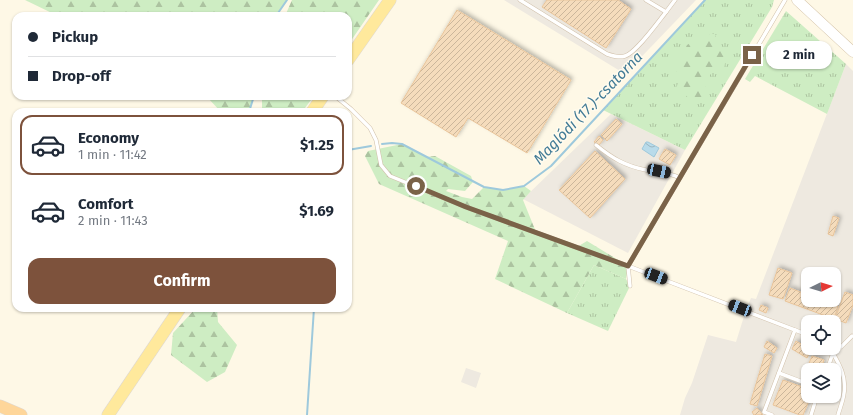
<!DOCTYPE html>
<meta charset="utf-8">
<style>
:root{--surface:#fff;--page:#f2f2f3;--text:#1f2937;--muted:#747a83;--line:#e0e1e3;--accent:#7d523c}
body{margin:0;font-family:"Fira Sans",sans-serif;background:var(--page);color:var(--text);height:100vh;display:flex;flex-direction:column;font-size:15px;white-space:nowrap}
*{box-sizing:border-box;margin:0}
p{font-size:13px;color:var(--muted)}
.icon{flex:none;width:22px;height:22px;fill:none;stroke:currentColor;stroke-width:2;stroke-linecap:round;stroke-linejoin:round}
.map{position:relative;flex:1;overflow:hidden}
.details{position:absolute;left:12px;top:108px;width:340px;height:204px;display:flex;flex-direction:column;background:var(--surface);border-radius:12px;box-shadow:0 1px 3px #0004}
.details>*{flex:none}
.banner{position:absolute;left:12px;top:12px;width:340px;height:88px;border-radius:12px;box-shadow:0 1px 3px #0004;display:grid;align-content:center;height:88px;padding:0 16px;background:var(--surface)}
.needle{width:26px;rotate:85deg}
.buttons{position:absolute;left:801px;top:267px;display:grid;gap:8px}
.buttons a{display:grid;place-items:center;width:40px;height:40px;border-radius:8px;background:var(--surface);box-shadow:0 1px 3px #0004;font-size:20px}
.end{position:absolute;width:18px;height:18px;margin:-9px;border:5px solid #7a6248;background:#fff;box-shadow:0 0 0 2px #fff}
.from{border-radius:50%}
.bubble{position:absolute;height:28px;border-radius:12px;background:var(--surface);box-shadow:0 1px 3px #0004;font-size:13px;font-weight:700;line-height:28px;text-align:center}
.car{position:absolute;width:12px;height:24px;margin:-12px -6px;border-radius:5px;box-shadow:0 0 3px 1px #0007;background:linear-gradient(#222 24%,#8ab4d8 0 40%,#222 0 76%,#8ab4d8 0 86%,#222 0)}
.banner b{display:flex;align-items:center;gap:14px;height:38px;font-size:15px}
.banner b+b{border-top:1px solid var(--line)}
.banner i{width:10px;height:10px;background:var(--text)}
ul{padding:7px 0 0;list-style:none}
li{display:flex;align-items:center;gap:12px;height:60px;margin:0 8px 6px;padding:0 8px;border:2px solid transparent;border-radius:12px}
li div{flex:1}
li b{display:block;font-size:15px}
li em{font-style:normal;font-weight:700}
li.active{border-color:var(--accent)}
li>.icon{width:36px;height:36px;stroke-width:1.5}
.button{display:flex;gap:8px;margin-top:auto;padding:8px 16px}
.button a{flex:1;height:46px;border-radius:12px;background:var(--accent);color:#fff;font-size:16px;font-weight:700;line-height:46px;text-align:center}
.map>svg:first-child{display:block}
</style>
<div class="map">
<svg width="853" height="415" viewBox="0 0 853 415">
<defs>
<pattern id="grass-tufts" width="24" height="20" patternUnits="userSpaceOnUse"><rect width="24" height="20" fill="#ceedc3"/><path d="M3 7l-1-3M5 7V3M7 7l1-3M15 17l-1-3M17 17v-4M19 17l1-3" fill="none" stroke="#acc3a0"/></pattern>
<pattern id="forest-firs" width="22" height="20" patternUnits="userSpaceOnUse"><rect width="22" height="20" fill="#ceedc3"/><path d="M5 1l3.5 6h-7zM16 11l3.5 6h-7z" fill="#acc3a0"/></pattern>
<pattern id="water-waves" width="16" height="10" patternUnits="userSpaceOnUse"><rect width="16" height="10" fill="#b9dbea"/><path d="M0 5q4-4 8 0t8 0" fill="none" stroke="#9bb5c0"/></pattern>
<pattern id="building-hatch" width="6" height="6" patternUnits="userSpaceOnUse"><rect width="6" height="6" fill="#f5dcbc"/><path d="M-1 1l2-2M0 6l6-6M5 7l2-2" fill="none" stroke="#cbb69b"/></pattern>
<filter id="shadow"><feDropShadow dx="2" dy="-2" stdDeviation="2" flood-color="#0004"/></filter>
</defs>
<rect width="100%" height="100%" fill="#fef8e6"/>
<!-- industrial -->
<g fill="#eee9e0" fill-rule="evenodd">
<path d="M504 0H696L625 74Z"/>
<path d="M846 64 853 71V415H680L685 398 692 383 708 335 736 342 746 310 751 298 756 299ZM808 274H834V300H808ZM808 322H834V348H808ZM808 370H834V396H808Z"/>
<path d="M611 114 685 150 628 253 523 199Z"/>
<path d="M466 368 481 373 476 388 461 382Z"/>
</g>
<!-- grass -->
<g fill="url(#grass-tufts)">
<path d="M705 0H774L772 7 685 150 603 110Z"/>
<path d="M786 11 846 64 827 114 755 76 750 82 745 79Z"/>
<path d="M594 265 626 279 630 286 608 331 567 313Z"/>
</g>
<!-- forest -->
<g fill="url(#forest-firs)">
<path d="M25 0H287L276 16H58Z"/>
<path d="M292 0H379L348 45V16H285Z"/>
<path d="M711 33 716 35 712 45 718 51 724 49 727 53 724 68 713 71 705 81 706 94 700 99 689 98 676 88 682 75 673 69V64L681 57 687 45 698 38 704 39Z"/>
<path d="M204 96H254L249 112H221L207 97Z"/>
<path d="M263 96H314L302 112H262V99Z"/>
<path d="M402 144 426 157 435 156 471 176 473 182 465 191 448 189 446 191 462 197 472 199 484 187 503 190 524 186 531 191 523 200 536 232 577 247 587 241 628 266 626 279 594 265 567 313 495 279 508 241 379 184 365 156 368 151Z"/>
<path d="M196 308H217L218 322 237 345 225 372 207 382 171 355 173 333Z"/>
</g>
<!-- water -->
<path fill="url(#water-waves)" stroke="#9ec9dc" d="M646 142H648L659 148 654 157 642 149Z"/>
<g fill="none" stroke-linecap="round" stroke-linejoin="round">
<!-- stream -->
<g stroke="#9ec9dc" stroke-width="2">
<path d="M276 16 287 0"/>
<path d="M249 112 254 96"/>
<path d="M382 144 392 143 402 144 484 187 503 190 524 186 551 166 705 0"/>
<path d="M348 150 371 146"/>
<path d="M307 415 314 308"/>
</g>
</g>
<!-- building -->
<g fill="url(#building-hatch)" stroke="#e9c59b" filter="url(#shadow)">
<path d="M547 0H618L631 9 606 48 542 7Z"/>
<path d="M457 10 571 80 527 153 468 118 456 137 401 103Z"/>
<path d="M616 119 622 124 607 141 601 135Z"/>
<path d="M599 136 603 140 599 145 594 142Z"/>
<path d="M665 149 676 155 670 165 659 159Z"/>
<path d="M595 151 625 179 590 218 559 190Z"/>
<path d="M833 216 839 218 833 236 828 234Z"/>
<path d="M778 268 792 273 783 299 769 295Z"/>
<path d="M790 288 808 295V300H823L838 306 834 319 785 301Z"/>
<path d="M845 292 853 295V305L846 323 835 319Z"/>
<path d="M761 305 768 308 766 313 759 310Z"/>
<path d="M767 341 777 348 774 353 764 347Z"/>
<path d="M796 341 811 350 807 358 792 349Z"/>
<path d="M765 354 772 356 757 406 750 404Z"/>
<path d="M812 356 824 360 821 370H808V374L805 373Z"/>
<path d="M783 380 808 389V396H811L803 415H800L773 405Z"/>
<path d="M757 408 763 415H754L752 412Z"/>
</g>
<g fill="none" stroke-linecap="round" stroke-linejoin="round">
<defs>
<g id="service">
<path d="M520 0 607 54C613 56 619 58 625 56 636 53 658 22 666 12"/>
<path d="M646 0 666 12 675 0"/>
<path d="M335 96 351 109 370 128 376 140 381 165 390 176 466 207 628 266 808 335"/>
<path d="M596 145C612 158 625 166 646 170 658 172 669 172 680 178"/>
<path d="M630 286 628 266 785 0"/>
<path d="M834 345 841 347 852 336"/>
<path d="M830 348C838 362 847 376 844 393 843 401 840 408 838 415"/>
<path d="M827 370 833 353"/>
<path d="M779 373 808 384"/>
<path d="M772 415 764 412 795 330"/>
<path d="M811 415 817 396"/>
</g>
<path id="secondary" d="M797 0 853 52"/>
<g id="primary">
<path d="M348 60 390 0"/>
<path d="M312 112 323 96"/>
<path d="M108 415 180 308"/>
</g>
<path id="trunk" d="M0 406 21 415"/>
</defs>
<!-- service casing -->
<use href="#service" stroke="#d1c1ab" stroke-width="4.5"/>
<!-- secondary casing -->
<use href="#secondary" stroke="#d4c3a8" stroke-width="11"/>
<!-- primary casing -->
<use href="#primary" stroke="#dfd9d3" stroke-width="13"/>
<!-- trunk casing -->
<use href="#trunk" stroke="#dfd9d3" stroke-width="13"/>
<!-- service -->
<use href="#service" stroke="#fff" stroke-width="3.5"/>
<!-- secondary -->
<use href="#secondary" stroke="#fff" stroke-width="10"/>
<!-- primary -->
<use href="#primary" stroke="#ffe99c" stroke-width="12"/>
<!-- trunk -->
<use href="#trunk" stroke="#fed69a" stroke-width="12"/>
</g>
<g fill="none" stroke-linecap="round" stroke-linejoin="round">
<!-- route -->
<path stroke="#7a6248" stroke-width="5" d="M416 186 466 207 628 266 752 55"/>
</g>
<g text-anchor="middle" stroke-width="3" stroke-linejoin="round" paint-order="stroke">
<!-- water labels -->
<g font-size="15" font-style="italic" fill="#427b96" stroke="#fffbee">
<text transform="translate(588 108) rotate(-46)" y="5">Maglódi (17.)-csatorna</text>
</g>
</g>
</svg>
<div class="buttons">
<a><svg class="needle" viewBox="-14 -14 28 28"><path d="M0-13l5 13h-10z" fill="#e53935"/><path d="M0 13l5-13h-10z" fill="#747a83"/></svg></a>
<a><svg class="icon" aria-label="locate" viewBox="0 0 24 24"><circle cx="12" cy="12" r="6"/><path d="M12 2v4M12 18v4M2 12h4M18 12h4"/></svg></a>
<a><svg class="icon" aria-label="layers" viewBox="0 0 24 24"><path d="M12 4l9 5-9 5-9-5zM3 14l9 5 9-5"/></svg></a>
</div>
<i class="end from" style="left:416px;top:186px"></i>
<i class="end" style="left:752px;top:55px"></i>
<div class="bubble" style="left:766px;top:41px;width:66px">2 min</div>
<i class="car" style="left:659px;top:171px;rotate:102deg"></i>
<i class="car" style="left:656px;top:276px;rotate:111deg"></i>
<i class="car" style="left:740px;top:308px;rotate:291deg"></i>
<div class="banner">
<b><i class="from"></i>Pickup</b>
<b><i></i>Drop-off</b>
</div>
<section class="details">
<ul>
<li class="active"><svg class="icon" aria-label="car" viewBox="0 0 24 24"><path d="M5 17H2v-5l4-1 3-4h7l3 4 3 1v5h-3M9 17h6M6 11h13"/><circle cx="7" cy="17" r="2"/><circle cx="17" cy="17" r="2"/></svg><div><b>Economy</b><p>1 min · 11:42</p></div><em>$1.25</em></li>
<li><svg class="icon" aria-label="car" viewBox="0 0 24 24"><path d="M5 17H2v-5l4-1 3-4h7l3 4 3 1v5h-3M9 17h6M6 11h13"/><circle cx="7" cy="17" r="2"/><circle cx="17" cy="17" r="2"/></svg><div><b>Comfort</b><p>2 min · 11:43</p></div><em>$1.69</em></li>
</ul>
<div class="button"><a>Confirm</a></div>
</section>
</div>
